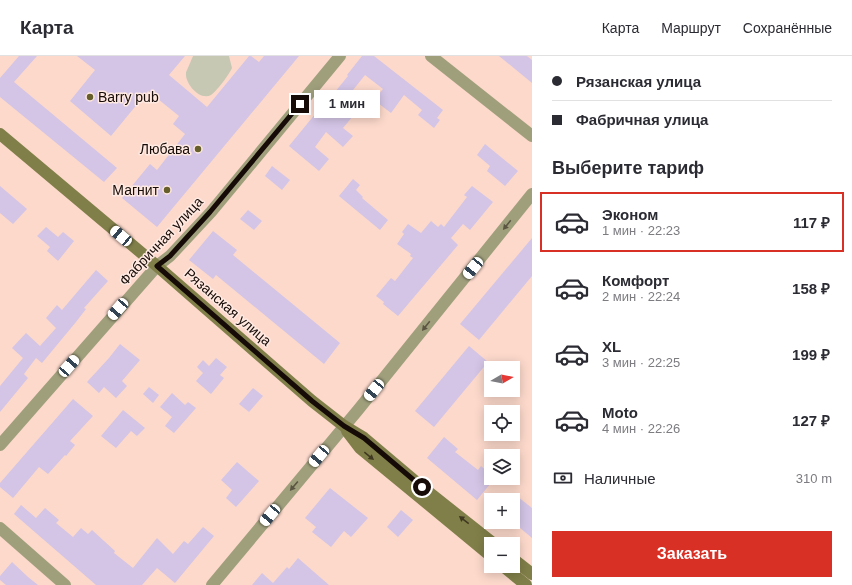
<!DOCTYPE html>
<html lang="ru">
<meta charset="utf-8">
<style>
:root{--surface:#fff;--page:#f2f2f3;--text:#2b2b33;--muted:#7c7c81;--line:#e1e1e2;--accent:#d93025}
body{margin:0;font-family:Arial,sans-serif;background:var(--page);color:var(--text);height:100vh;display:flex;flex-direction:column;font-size:15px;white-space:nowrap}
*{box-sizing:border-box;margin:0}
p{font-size:13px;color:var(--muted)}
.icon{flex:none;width:22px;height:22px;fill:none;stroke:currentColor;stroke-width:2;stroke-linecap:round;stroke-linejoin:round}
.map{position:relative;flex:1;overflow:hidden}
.sheet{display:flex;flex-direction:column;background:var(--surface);width:320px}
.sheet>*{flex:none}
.hud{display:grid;align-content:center;height:88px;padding:0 20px;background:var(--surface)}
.needle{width:26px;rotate:80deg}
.fabs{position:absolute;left:484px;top:305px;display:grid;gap:8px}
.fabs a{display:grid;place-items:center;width:36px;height:36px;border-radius:0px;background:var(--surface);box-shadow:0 2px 10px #0003;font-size:20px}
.end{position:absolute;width:18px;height:18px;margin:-9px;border:5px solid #160b07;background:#fff;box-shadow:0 0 0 2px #fff}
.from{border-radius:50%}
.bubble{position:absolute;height:28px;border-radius:0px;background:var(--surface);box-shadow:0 2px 10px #0003;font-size:13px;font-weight:600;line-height:28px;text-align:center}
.car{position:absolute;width:12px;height:24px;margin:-12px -6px;border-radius:5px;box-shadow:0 0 3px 1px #0007;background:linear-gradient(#fff 24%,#345 0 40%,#fff 0 76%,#345 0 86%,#fff 0)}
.hud b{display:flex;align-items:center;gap:14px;height:38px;font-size:15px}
.hud b+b{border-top:1px solid var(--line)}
.hud i{width:10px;height:10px;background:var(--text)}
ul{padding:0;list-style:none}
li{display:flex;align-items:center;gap:12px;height:60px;margin:0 8px 6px;padding:0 12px;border:2px solid transparent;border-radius:0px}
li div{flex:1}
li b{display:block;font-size:15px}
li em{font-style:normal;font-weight:600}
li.active{border-color:var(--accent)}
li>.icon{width:36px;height:36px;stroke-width:1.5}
h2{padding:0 20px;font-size:18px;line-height:48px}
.pay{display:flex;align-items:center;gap:10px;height:44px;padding:0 20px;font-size:15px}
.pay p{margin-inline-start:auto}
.cta{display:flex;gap:8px;margin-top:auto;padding:8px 20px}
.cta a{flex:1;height:46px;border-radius:0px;background:var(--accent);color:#fff;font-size:16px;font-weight:600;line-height:46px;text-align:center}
header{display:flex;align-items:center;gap:24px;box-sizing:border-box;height:56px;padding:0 20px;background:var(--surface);border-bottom:1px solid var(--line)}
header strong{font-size:19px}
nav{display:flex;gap:22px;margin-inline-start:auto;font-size:14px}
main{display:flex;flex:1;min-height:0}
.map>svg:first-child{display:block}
</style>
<header>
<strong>Карта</strong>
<nav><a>Карта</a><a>Маршрут</a><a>Сохранённые</a></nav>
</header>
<main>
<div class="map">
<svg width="532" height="529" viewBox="0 0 532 529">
<rect width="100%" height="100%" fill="#fcd9cb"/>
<!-- green -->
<path fill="#c6c8b3" d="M193 0H229L232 12C229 19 216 36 211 39 200 45 185 28 186 17 186 16 192 3 193 0Z"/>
<!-- building -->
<g fill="#d4c5e6">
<path d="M19 0H37L14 26 117 112 104 126 0 41V22Z"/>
<path d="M77 0H185L169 19 207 51 249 0H251L259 6 264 0H299L157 171 122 142 150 108 157 114 185 78 173 68 179 60 148 35 111 80 70 45 95 14Z"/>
<path d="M362 0H374L443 54 437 62 440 64 434 72 418 59 422 54 404 39 391 57 374 44 383 33 365 19 345 44 358 54 343 72 353 80 343 91 326 76 315 91 329 103 319 115 289 90 334 35 335 36 348 20 347 19Z"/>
<path d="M499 0H527L532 4V27Z"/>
<path d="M485 88 518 115 505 130 487 115 490 110 477 99Z"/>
<path d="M272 110 290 124 282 134 265 120Z"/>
<path d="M353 123 360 129 356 134 363 141 362 142 388 164 380 174 339 140Z"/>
<path d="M0 130 27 153 13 168 0 157Z"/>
<path d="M472 130 493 146 470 174 463 168 451 182 458 189 398 260 383 248 384 246 376 240 391 222 395 225 413 202 410 200 411 198 397 188 404 178 402 176 408 168 421 177 431 165 438 171 441 168 444 171 467 141 464 139Z"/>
<path d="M248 154 262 165 254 174 240 163Z"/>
<path d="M46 171 58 181 63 176 74 185 58 205 47 195 50 191 37 180Z"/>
<path d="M213 175 237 194 233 199 340 287 324 308 216 219 213 223 189 204Z"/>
<path d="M532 182V220L479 284 460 268Z"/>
<path d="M96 214 108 225 84 252 86 253 76 266 42 307 36 302 24 318 28 322 0 356V330L23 302 12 292 26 277 40 290 56 272 46 262 57 249 62 254Z"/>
<path d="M120 288 140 304 122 325 127 330 116 342 104 331 99 337 87 326 109 302Z"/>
<path d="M469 290 488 306 434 371 415 355Z"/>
<path d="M216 302 227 311 220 319 224 322 211 338 196 325 203 317 197 311 203 304 209 310Z"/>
<path d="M149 331 159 339 153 347 143 338Z"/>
<path d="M253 332 263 340 249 356 239 348Z"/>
<path d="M172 337 185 349 188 346 196 352 174 377 165 370 172 361 160 351Z"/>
<path d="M73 343 93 360 70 385 75 389 66 400 65 399 48 418 39 411 13 442 0 431V427Z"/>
<path d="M123 354 145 372 137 380 131 375 116 392 101 380Z"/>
<path d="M444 381 458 393 455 396 478 414 481 410 491 419V422H495L477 444 427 402Z"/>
<path d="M237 406 259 425 236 451 226 442 232 434 221 424Z"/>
<path d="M330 432 368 462 351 481 344 475 331 491 312 476 316 471 305 462Z"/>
<path d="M513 437 532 452V482L513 466Z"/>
<path d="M21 449 36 462 45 452 59 464 56 467 73 481 81 472 88 478 92 474 115 495 114 497 133 512 157 482 173 498 184 485 188 488 203 471 214 480 175 527 157 512 142 529H96L14 458Z"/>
<path d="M401 454 413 464 398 481 387 471Z"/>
<path d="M298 502 329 529H252L262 517 273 527 287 511 289 513Z"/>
<path d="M12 506 28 521 38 529H6L0 524V520Z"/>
</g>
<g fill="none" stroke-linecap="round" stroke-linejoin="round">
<!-- minor -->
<g stroke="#a09f7c" stroke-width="12">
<path d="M431 0 532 80"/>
<path d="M157 210 170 200 211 156 340 0"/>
<path d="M0 472 65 529"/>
</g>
<!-- tertiary -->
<g stroke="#a09f7c" stroke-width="12">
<path d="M0 389 157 210"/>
<path d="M212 529 358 354 532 138"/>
</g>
<!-- secondary -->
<g stroke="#807f49" stroke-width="12">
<path d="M0 78 157 210 312 345 344 370 364 382 422 431 494 488"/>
<path d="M347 375 360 392 491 500"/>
<path d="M513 503 532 518"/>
<path d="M503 510 526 529"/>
</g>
</g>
<!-- one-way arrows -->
<defs><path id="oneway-solid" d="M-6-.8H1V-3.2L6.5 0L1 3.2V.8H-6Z"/></defs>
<g fill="#5b5542">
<use href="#oneway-solid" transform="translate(507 169) rotate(129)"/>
<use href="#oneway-solid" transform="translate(426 270) rotate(129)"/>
<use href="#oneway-solid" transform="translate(294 430) rotate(130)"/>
</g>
<g fill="#403921">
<use href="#oneway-solid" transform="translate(369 400) rotate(39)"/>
<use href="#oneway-solid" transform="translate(464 464) rotate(-142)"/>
</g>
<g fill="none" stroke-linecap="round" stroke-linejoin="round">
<!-- route -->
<path stroke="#160b07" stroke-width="5" d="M300 48 210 156 170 200 157 210 312 345 344 370 364 382 422 431"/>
</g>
<!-- markers -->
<g fill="#665f2b" stroke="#ffe9e1" stroke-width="1.5">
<circle cx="90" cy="41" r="4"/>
<circle cx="198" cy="93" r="4"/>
<circle cx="167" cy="134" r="4"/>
</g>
<g text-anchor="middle" stroke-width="3" stroke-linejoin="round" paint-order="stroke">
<!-- poi labels -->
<g font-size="14" fill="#160b07" stroke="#ffe9e1" text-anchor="end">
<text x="98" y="46" text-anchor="start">Barry pub</text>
<text x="190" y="98">Любава</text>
<text x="159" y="139">Магнит</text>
</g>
<!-- street labels -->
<g font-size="14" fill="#160b07" stroke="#ffe9e1">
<text transform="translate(161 185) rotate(-47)" y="5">Фабричная улица</text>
<text transform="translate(228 251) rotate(41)" y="5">Рязанская улица</text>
</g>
</g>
</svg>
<div class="fabs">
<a><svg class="needle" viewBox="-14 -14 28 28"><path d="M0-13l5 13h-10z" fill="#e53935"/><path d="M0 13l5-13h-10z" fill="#7c7c81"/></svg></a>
<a><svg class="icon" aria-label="locate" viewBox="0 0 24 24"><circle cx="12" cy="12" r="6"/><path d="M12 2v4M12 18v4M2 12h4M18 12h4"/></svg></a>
<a><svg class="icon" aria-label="layers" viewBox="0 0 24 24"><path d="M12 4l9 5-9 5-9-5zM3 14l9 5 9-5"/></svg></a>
<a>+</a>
<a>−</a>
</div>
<i class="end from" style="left:422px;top:431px"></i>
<i class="end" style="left:300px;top:48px"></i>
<div class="bubble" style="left:314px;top:34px;width:66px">1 мин</div>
<i class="car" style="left:121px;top:180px;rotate:310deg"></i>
<i class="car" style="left:473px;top:212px;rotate:219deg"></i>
<i class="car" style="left:118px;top:253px;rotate:221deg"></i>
<i class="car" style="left:69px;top:310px;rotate:41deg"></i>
<i class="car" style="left:374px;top:334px;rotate:219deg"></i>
<i class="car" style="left:319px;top:400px;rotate:220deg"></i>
<i class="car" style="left:270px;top:459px;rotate:220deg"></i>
</div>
<section class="sheet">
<div class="hud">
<b><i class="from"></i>Рязанская улица</b>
<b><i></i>Фабричная улица</b>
</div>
<h2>Выберите тариф</h2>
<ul>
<li class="active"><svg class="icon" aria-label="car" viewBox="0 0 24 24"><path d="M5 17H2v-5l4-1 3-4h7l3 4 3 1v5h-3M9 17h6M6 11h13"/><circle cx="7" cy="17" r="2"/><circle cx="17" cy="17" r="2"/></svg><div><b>Эконом</b><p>1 мин · 22:23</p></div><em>117 ₽</em></li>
<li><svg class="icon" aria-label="car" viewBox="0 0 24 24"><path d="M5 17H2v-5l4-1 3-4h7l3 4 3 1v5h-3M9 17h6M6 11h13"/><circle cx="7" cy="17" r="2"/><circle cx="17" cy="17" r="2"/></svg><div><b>Комфорт</b><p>2 мин · 22:24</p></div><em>158 ₽</em></li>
<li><svg class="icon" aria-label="car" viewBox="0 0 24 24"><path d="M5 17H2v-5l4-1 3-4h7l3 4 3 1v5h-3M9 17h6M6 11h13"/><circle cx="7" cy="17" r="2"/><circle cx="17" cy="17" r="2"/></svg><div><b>XL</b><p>3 мин · 22:25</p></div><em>199 ₽</em></li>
<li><svg class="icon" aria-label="car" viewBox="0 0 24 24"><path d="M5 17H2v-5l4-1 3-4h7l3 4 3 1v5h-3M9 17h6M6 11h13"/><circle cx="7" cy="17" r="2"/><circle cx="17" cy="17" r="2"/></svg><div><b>Moto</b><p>4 мин · 22:26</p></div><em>127 ₽</em></li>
</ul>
<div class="pay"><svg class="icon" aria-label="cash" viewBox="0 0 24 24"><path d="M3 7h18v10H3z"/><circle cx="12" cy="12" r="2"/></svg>Наличные<p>310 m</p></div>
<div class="cta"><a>Заказать</a></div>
</section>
</main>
